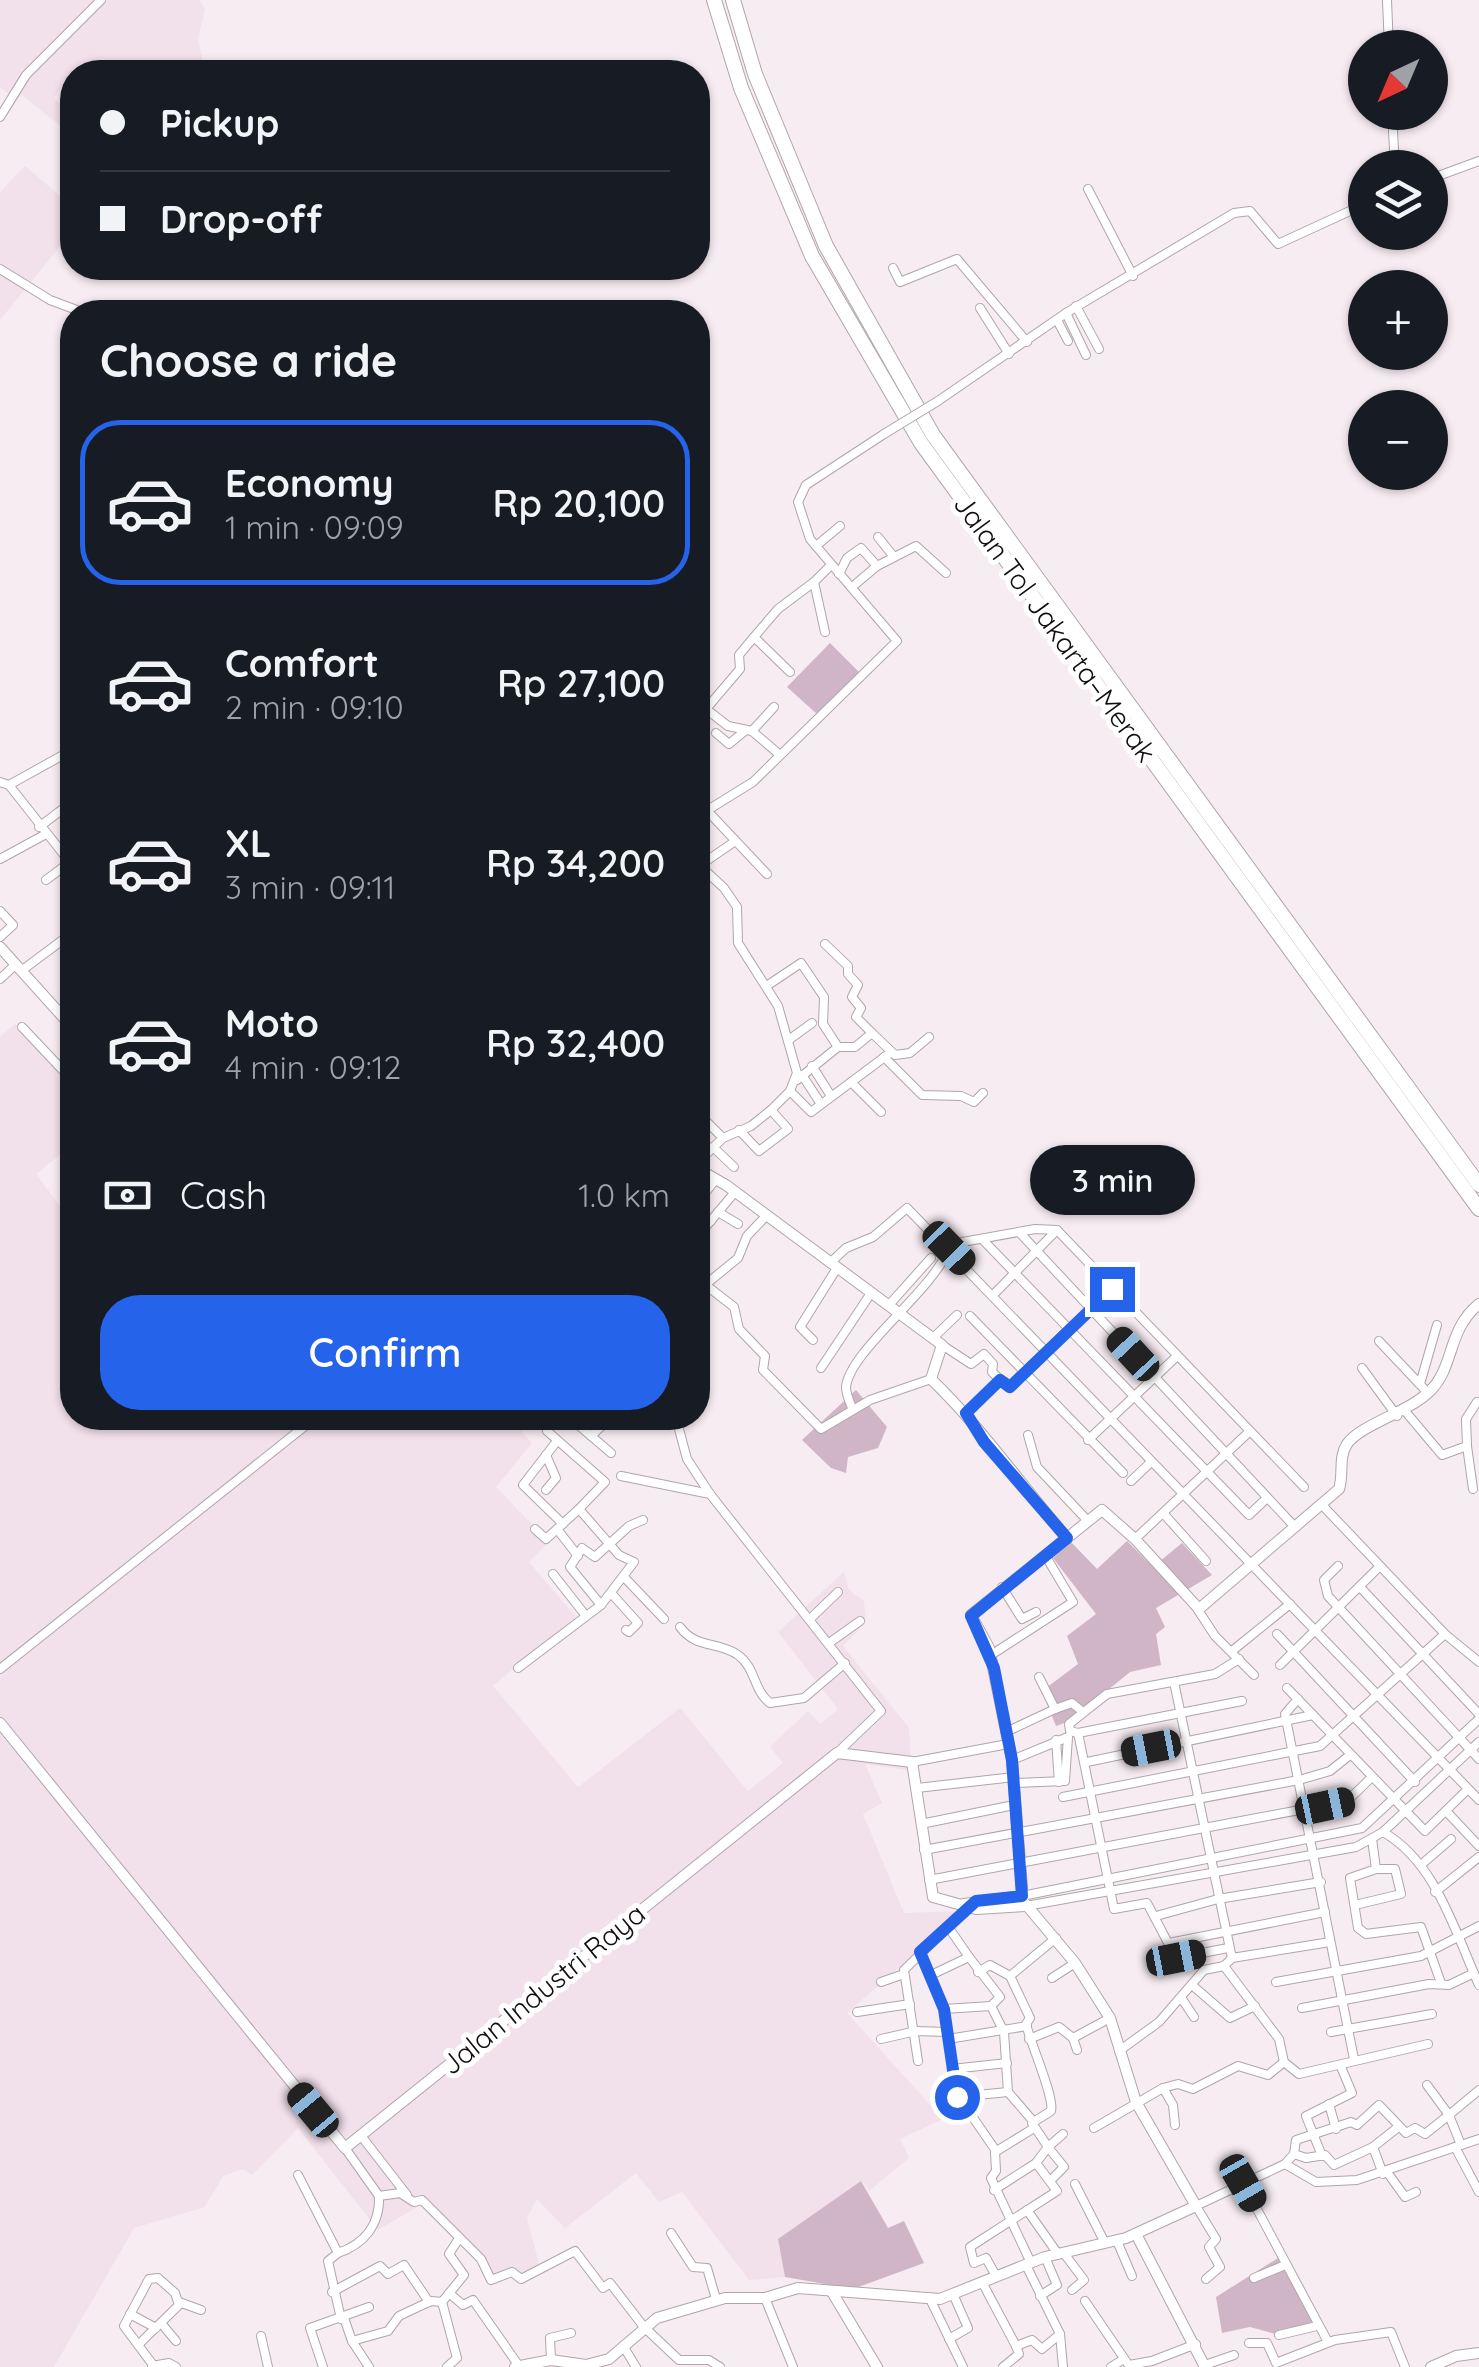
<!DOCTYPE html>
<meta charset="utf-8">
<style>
:root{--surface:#171b24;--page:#242831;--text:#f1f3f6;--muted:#9ea1a6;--line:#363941;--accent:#2563eb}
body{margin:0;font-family:Quicksand,sans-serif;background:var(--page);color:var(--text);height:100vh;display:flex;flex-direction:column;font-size:38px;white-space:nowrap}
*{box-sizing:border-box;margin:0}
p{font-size:32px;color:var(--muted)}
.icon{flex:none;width:55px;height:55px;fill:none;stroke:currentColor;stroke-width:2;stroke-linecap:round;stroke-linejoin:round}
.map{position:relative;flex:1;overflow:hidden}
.side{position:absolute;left:60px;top:300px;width:650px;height:1130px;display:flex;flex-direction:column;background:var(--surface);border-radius:40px;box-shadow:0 2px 8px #0004}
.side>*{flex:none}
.hud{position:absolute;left:60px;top:60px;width:650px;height:220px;border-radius:40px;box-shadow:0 2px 8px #0004;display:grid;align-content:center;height:220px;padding:0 40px;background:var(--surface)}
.needle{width:65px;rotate:224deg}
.tools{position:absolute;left:1348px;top:30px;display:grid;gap:20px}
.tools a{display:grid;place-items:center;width:100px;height:100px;border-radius:50%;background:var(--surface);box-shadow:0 2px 8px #0004;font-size:50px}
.end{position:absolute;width:45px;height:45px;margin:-22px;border:12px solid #2563eb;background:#fff;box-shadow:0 0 0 5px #fff}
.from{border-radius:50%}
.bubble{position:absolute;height:70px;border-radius:35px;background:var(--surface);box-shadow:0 2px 8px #0004;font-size:32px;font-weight:600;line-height:70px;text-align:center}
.car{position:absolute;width:30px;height:60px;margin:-30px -15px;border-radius:12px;box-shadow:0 0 8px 2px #0007;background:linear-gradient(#222 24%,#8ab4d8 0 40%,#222 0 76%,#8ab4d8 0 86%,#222 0)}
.hud b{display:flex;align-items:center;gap:35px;height:95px;font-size:38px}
.hud b+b{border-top:2px solid var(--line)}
.hud i{width:25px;height:25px;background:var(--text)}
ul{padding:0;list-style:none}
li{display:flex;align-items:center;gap:30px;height:165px;margin:0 20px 15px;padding:0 20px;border:5px solid transparent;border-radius:40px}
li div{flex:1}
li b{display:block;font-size:38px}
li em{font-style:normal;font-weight:600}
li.active{border-color:var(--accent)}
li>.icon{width:90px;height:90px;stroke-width:1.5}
h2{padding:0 40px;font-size:45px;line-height:120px}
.pay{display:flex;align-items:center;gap:25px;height:110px;padding:0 40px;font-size:38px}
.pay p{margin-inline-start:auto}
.primary-button{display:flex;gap:20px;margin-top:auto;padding:20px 40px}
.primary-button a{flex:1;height:115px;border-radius:40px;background:var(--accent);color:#fff;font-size:40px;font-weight:600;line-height:115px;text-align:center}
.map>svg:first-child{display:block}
</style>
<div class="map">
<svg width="1479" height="2367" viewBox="0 0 1479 2367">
<rect width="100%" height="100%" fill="#f7ecf2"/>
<!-- built -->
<g fill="#f2e0eb">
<path d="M0 0H199L205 9 198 38 203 65 196 72H72L54 98 72 114V135L22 95 17 100 0 87Z"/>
<path d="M25 166 72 206V231L0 320V192Z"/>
<path d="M15 1024 72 1085V1145L36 1174 72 1222V1418H509L532 1443 496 1487 549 1542 529 1562 576 1617 493 1686 578 1787 680 1708 748 1791 783 1763 770 1747 808 1711 820 1724 838 1709 778 1632 844 1572 849 1590 864 1601 866 1622 843 1646 909 1728 912 1771 865 1764 882 1803 863 1814 904 1913 964 1911 847 2013 943 2119 900 2139 909 2158 869 2191 862 2181 778 2239 785 2277 749 2280 682 2192 659 2202 636 2173 565 2228 537 2199 527 2218 541 2271 521 2279 513 2271 489 2280 482 2260 424 2203 378 2230 298 2128 252 2175 243 2169 223 2176 205 2207 134 2228 54 2367H0V1037Z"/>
</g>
<!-- green -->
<g fill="#d0b5c6">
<path d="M830 643 860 673 818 715 787 687Z"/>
<path d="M856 1390 887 1427 878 1448 848 1457 846 1473 831 1468 802 1440Z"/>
<path d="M1070 1541 1097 1569 1127 1541 1153 1567 1182 1543 1212 1575 1156 1608 1165 1627 1156 1634 1161 1665 1130 1672 1070 1721 1056 1726 1042 1691 1078 1664 1067 1636 1096 1614 1053 1558Z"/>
<path d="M861 2181 888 2228 904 2221 924 2263 853 2289 785 2277 778 2239Z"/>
<path d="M1278 2258 1313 2322 1276 2334 1250 2327 1222 2333 1216 2297Z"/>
</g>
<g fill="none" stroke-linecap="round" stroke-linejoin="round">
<defs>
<g id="street">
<path d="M1387 0 1389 48"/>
<path d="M1392 112 1395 168"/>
<path d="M0 117 26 75 101 0"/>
<path d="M1393 124 1428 112"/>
<path d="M1430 179 1479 161"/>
<path d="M1088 189 1133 276"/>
<path d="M893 268 900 282 957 259 1027 342"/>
<path d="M0 269 50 300 82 312"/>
<path d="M1076 306 1099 349"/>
<path d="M980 308 1009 354"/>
<path d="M1066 313 1086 355"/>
<path d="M1057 320 1068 341"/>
<path d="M938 401 1066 313 1234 213 1250 211 1278 244 1365 204"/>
<path d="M878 537 894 557"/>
<path d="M816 546 840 526"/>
<path d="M839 574 847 558 861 548 877 566"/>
<path d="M852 587 877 566 916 546 946 573"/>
<path d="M825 632 814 582 831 565"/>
<path d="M754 637 739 655 740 669 706 709 728 726 752 731 780 755"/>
<path d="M790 672 754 637 778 609 814 582"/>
<path d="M752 731 774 707"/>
<path d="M716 733 729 744 746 730"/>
<path d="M0 782 9 785 72 865"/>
<path d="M9 785 63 755"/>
<path d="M698 801 767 874"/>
<path d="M698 816 753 782 897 641 810 539 798 502 806 485 884 434"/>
<path d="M39 827 72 802"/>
<path d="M0 859 46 834"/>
<path d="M698 864 724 888 737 907 738 943 778 1006 797 1073 790 1091 771 1110 751 1126 723 1138 698 1162"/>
<path d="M699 866 734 842"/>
<path d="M46 880 70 862"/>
<path d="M0 911 13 925 0 937"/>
<path d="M825 944 848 966V974L858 985 852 997 861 1008 856 1017 872 1033"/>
<path d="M21 971 72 933"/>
<path d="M0 979 15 965"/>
<path d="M768 985 801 963 824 997 823 1024 838 1047"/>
<path d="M71 989 72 988"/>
<path d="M22 1027 72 1080"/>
<path d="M790 1039 812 1023"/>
<path d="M884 1057 922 1095 961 1096 974 1102 983 1093"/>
<path d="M812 1066 831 1096"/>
<path d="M802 1075 821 1104"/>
<path d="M797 1080 838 1047H855L872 1033 895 1055 910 1053 929 1037"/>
<path d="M851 1082 881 1112"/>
<path d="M790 1091 811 1112 890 1053"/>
<path d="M698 1113 723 1138"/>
<path d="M739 1130 759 1151 788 1129 771 1110"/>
<path d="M713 1147 734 1167"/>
<path d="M698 1202 716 1179"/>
<path d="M698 1212 711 1221"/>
<path d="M718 1212 738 1224"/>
<path d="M1019 1232 1295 1527"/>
<path d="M698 1236 735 1192"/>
<path d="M982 1239 1249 1515 1267 1498"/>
<path d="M946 1245 1035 1229 1057 1230 1304 1487"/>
<path d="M830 1263 846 1248 873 1237 907 1208 1479 1800"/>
<path d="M698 1279 734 1307 739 1329 765 1356 763 1370 821 1429 870 1400 931 1379"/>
<path d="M705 1285 738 1258 747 1236 766 1216"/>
<path d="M994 1294 1057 1230"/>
<path d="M889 1305 931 1258"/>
<path d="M970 1316 1123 1473"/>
<path d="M698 1328 705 1285"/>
<path d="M933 1338 957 1315"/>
<path d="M813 1340 800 1327 837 1268"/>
<path d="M1379 1341 1428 1393"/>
<path d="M942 1345 971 1364 984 1354 993 1364 992 1372 1009 1388 1112 1289"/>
<path d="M821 1368 871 1293"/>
<path d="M1362 1368 1397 1416"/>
<path d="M1420 1384 1437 1325"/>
<path d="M853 1410C850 1403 846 1395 846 1387 850 1350 933 1291 949 1248"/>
<path d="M1405 1411 1442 1455 1467 1446 1466 1419 1477 1402"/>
<path d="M966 1413 1000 1380"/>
<path d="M570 1418 611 1453"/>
<path d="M676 1418 687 1459 710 1494 881 1711 837 1753"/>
<path d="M1028 1435 1037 1467 1087 1520"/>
<path d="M591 1436 610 1418"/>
<path d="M1088 1440 1176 1357"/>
<path d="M557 1441 523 1485 563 1524"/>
<path d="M1467 1446 1473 1489"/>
<path d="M546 1455 556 1478 546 1490"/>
<path d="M621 1476 710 1494"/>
<path d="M1131 1481 1151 1462"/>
<path d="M1322 1505 1445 1634 1479 1662"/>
<path d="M1163 1513 1206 1561"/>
<path d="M535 1529 546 1539 579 1509"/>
<path d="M557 1529 578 1556"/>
<path d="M1135 1539 1249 1432"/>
<path d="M1338 1566 1324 1580 1328 1596 1479 1759"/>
<path d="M553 1574 586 1616"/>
<path d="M625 1578 664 1619"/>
<path d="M1002 1587 1022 1619 1036 1612"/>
<path d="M1360 1587 1479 1714"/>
<path d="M611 1593 638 1623 629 1632 626 1630"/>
<path d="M601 1605 570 1567 582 1548 595 1557 629 1526 643 1520"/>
<path d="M1198 1610 1215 1636 1254 1675"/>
<path d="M810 1619 838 1592"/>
<path d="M680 1627C696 1649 718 1641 738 1655 756 1668 753 1690 770 1703L804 1698 845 1663"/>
<path d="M1277 1634 1415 1782"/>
<path d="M829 1643 860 1621"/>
<path d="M1232 1651 1290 1604"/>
<path d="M991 1655 1073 1602 1045 1555"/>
<path d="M1280 1665 1380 1566"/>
<path d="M518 1668 601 1605 634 1562 619 1555 579 1509 605 1482 547 1431 554 1418"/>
<path d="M0 1669 315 1418"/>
<path d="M1174 1682 1232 1958"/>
<path d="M1287 1688 1425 1831 1468 1789"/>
<path d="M1298 1699 1285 1714 1354 2059"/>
<path d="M1055 1709 1072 1703 1083 1712"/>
<path d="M1006 1732 1055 1709 1039 1677"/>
<path d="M1078 1733 1070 1731 1069 1724 1107 1694 1215 1674 1239 1659"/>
<path d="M1056 1740 1059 1782"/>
<path d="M1012 1760 1068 1737 1065 1781 1015 1783"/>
<path d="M912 1762 1008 1744"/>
<path d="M1087 1762 1313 1715"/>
<path d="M917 1788 1014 1777"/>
<path d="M1063 1797 1320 1746 1445 1634"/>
<path d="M1446 1811 1479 1846"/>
<path d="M921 1824 1014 1805"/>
<path d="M1383 1832C1436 1862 1455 1932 1479 1985"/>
<path d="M1372 1839 1376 1869 1350 1878 1358 1928 1366 1934 1421 1927 1441 1983"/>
<path d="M924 1850 1299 1780 1330 1771 1350 1755"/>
<path d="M1422 1864 1451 1839"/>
<path d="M929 1880 1347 1801 1372 1777"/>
<path d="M1435 1892 1479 1857"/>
<path d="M1022 1896 1362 1828 1479 1719"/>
<path d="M1355 1905 1401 1894 1395 1869H1376"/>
<path d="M1026 1906 1356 1847 1383 1832 1479 1742"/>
<path d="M1156 1916 1218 1899 1321 1882"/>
<path d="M1169 1943 1325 1912"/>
<path d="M1228 1948 1176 1958 1147 1903 1114 1909 1078 1733 1242 1701"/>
<path d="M920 1952 944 2009 957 2097 1008 2092"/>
<path d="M969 1957 1000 1997 991 2006"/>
<path d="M1224 1966 1279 2039 1284 2062 1299 2074 1428 2044"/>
<path d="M978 1972 990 1965 1010 1976 1056 1938"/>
<path d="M931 1975 969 1957 949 1928"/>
<path d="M1052 1978 1075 1963"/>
<path d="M881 1982 904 1974"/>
<path d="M1276 1982 1421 1956 1479 1926"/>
<path d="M1192 1985 1230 2018 1255 2006"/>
<path d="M1182 1999 1194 2017"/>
<path d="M1302 2008 1429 1984 1449 1985 1474 1973"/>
<path d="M944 2009 991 2006 1004 2032 1008 2092 1033 2121"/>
<path d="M857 2012 910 2004"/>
<path d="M1331 2032 1432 2014"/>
<path d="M881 2039 916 2031 947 2032"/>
<path d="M948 2039 1027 2026"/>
<path d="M1029 2039 1059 2027 1073 2038"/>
<path d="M1077 2050 1073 2038 1110 2018"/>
<path d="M1119 2051 1159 2022 1204 1970 1224 1966 1232 1958 1330 1942"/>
<path d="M918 2061 904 1970 972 1904"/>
<path d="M952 2069 1007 2063"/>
<path d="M1427 2085 1449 2115 1479 2090"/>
<path d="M1163 2088 1178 2084 1193 2089 1238 2066 1268 2075 1284 2062"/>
<path d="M1329 2104 1336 2129"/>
<path d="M974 2119 996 2151"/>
<path d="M1094 2128 1163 2088 1173 2105 1175 2125"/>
<path d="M362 2137 407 2195"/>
<path d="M1373 2147 1383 2174"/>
<path d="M1455 2147 1479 2192"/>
<path d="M1294 2154 1306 2158 1325 2155 1334 2165 1373 2147 1397 2128"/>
<path d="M1322 2156 1306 2116 1352 2093 1341 2067"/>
<path d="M1285 2164 1294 2154 1296 2140 1351 2122 1357 2125 1379 2105 1406 2133 1415 2128 1425 2134 1449 2115 1461 2145"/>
<path d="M1387 2172 1405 2197 1416 2192"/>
<path d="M298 2175 338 2253C364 2244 380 2225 379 2196L345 2148"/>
<path d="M1050 2181 1064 2167 1048 2147 1063 2134"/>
<path d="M1243 2183 1328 2342"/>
<path d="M1075 2184 1105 2243"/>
<path d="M994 2190 1036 2163"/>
<path d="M379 2196 400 2193 414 2202 422 2200 481 2259 491 2280 512 2272 521 2279 575 2251 603 2288 610 2283 644 2327 679 2360H709L720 2367"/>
<path d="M1027 2210 1058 2254"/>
<path d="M671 2233 693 2267 707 2268 716 2299"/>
<path d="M1117 2241 1132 2276"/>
<path d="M1063 2252 1084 2280 1072 2290"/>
<path d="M338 2253 328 2261 341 2319"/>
<path d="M1031 2263 991 2178 996 2171 995 2152 1034 2128"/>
<path d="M1026 2265 1060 2334 1063 2367"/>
<path d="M996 2276 986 2258 974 2263 970 2247 1057 2191 1036 2163 1048 2147 1032 2123 1051 2111C1055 2098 1031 2045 1026 2024L1030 2018 1010 1976"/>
<path d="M1254 2278 1285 2265"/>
<path d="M1206 2279 1220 2267 1209 2247 1216 2239 1196 2206 1285 2164 1316 2182 1357 2180 1479 2139"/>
<path d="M982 2282 1016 2346 1032 2340 1042 2349 1060 2334"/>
<path d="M332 2292 380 2266 388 2274 404 2265 429 2302"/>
<path d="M449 2293 463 2305 473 2300 519 2366"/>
<path d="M1040 2296 1057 2285 1045 2257"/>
<path d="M765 2298 793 2367"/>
<path d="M931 2301 963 2367"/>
<path d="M1085 2301 1130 2367"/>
<path d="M179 2302 201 2310"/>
<path d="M442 2302 457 2358 447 2367"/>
<path d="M130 2314 156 2328"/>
<path d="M344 2318 352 2341 369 2367"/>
<path d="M161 2323 176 2341"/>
<path d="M1279 2335 1317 2326"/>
<path d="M261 2336 268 2367"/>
<path d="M949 2339 968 2328 953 2294"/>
<path d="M352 2341 388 2331 399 2316 431 2301 442 2302 464 2275 449 2254 458 2240"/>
<path d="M1249 2343H1267L1276 2363 1335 2340 1391 2332 1405 2367"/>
<path d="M138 2345 179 2305 175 2293 158 2278 149 2279 124 2326 153 2365"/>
<path d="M625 2349 636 2367"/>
<path d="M551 2360 550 2338 571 2333"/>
<path d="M1129 2365 1152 2361 1196 2344"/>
<path d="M1205 2365 1234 2355"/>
<path d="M152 2366 169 2363 176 2367"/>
<path d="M323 2367 310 2328 369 2307"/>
<path d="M1003 2367 1019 2354 1016 2346"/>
<path d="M1111 2367 1124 2359"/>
</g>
<g id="secondary">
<path d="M0 947 72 1027"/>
<path d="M698 1169 726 1185 942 1345 931 1379C981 1427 1021 1485 1067 1538"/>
<path d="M0 1723 345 2148 837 1753 912 1762 933 1897 976 1909 1026 1906"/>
<path d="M964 1904 1022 1896"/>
<path d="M1136 2234 1205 2367"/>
<path d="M832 2292 877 2367"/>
<path d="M515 2367 551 2360 586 2365 609 2359 657 2318 725 2298H765L798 2288 940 2299 1045 2257 1126 2238 1196 2206 1136 2102 1110 2018 1075 1963 1023 1901 1012 1760 989 1648 971 1615 1102 1510 1135 1539 1199 1609 1339 1489C1344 1474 1338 1458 1347 1444 1361 1424 1410 1412 1431 1390 1455 1365 1447 1330 1479 1304"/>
<path d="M1431 2367 1456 2356 1479 2353"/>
</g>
<g id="highway">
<path d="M714 0 741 88 812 256 921 443 1479 1209"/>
<path d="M733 0 755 74 826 246 933 435 1479 1185"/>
</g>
</defs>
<!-- street casing -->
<use href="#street" stroke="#afa5ab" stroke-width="10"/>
<!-- secondary casing -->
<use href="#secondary" stroke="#afa5ab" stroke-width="12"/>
<!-- highway casing -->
<use href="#highway" stroke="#afa5ab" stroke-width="16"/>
<!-- street -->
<use href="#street" stroke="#fff" stroke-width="8"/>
<!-- secondary -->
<use href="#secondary" stroke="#fff" stroke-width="10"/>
<!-- highway -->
<use href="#highway" stroke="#fff" stroke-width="14"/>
<defs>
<path id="street-bridge" d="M884 434 938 401"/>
</defs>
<!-- street-bridge casing -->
<use href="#street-bridge" stroke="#afa5ab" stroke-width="10" stroke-linecap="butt"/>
<!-- street-bridge -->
<use href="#street-bridge" stroke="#fff" stroke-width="8"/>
</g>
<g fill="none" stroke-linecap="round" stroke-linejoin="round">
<!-- route -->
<path stroke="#2563eb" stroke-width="12" d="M957 2097 944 2009 920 1952 976 1901 1022 1896 1012 1760 994 1668 971 1616 1067 1538 984 1442 966 1413 1000 1380 1010 1387 1112 1289"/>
</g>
<g text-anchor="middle" stroke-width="10" stroke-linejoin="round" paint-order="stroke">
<!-- street labels -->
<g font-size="28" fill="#120e10" stroke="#fff">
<text transform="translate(1055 628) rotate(54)" y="10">Jalan Tol Jakarta–Merak</text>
<text transform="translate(543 1989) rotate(-39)" y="10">Jalan Industri Raya</text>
</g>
</g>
</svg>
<div class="tools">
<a><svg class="needle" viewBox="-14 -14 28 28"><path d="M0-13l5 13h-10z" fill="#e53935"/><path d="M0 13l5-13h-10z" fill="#9ea1a6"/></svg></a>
<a><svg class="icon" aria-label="layers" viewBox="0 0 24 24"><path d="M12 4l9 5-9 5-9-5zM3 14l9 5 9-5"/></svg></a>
<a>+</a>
<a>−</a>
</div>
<i class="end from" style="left:957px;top:2097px"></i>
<i class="end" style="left:1112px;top:1289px"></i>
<div class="bubble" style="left:1030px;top:1145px;width:165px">3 min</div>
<i class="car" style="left:949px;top:1248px;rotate:136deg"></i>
<i class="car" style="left:1133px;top:1354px;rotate:317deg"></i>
<i class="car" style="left:1151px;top:1748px;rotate:259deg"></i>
<i class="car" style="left:1325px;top:1806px;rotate:78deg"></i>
<i class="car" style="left:1176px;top:1958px;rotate:79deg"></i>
<i class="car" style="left:313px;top:2110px;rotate:320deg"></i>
<i class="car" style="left:1243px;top:2183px;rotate:150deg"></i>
<div class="hud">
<b><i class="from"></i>Pickup</b>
<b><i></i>Drop-off</b>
</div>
<section class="side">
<h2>Choose a ride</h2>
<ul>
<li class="active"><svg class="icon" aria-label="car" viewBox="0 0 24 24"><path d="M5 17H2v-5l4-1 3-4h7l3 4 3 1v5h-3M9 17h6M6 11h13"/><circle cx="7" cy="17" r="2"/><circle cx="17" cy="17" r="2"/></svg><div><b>Economy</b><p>1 min · 09:09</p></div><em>Rp 20,100</em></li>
<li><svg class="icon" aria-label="car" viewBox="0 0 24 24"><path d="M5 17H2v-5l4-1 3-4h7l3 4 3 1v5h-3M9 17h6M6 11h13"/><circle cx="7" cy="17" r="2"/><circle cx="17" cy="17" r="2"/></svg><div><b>Comfort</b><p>2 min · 09:10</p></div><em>Rp 27,100</em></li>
<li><svg class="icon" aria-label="car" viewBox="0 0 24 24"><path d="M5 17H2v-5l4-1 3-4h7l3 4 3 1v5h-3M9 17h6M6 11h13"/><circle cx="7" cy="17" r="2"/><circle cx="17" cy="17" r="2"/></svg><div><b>XL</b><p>3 min · 09:11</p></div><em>Rp 34,200</em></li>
<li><svg class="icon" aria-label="car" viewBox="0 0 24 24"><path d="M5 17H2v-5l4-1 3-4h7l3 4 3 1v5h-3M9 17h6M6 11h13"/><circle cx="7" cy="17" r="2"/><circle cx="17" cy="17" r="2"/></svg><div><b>Moto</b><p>4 min · 09:12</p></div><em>Rp 32,400</em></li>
</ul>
<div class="pay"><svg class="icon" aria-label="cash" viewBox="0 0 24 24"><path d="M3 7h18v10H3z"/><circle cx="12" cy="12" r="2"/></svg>Cash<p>1.0 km</p></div>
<div class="primary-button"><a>Confirm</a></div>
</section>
</div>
